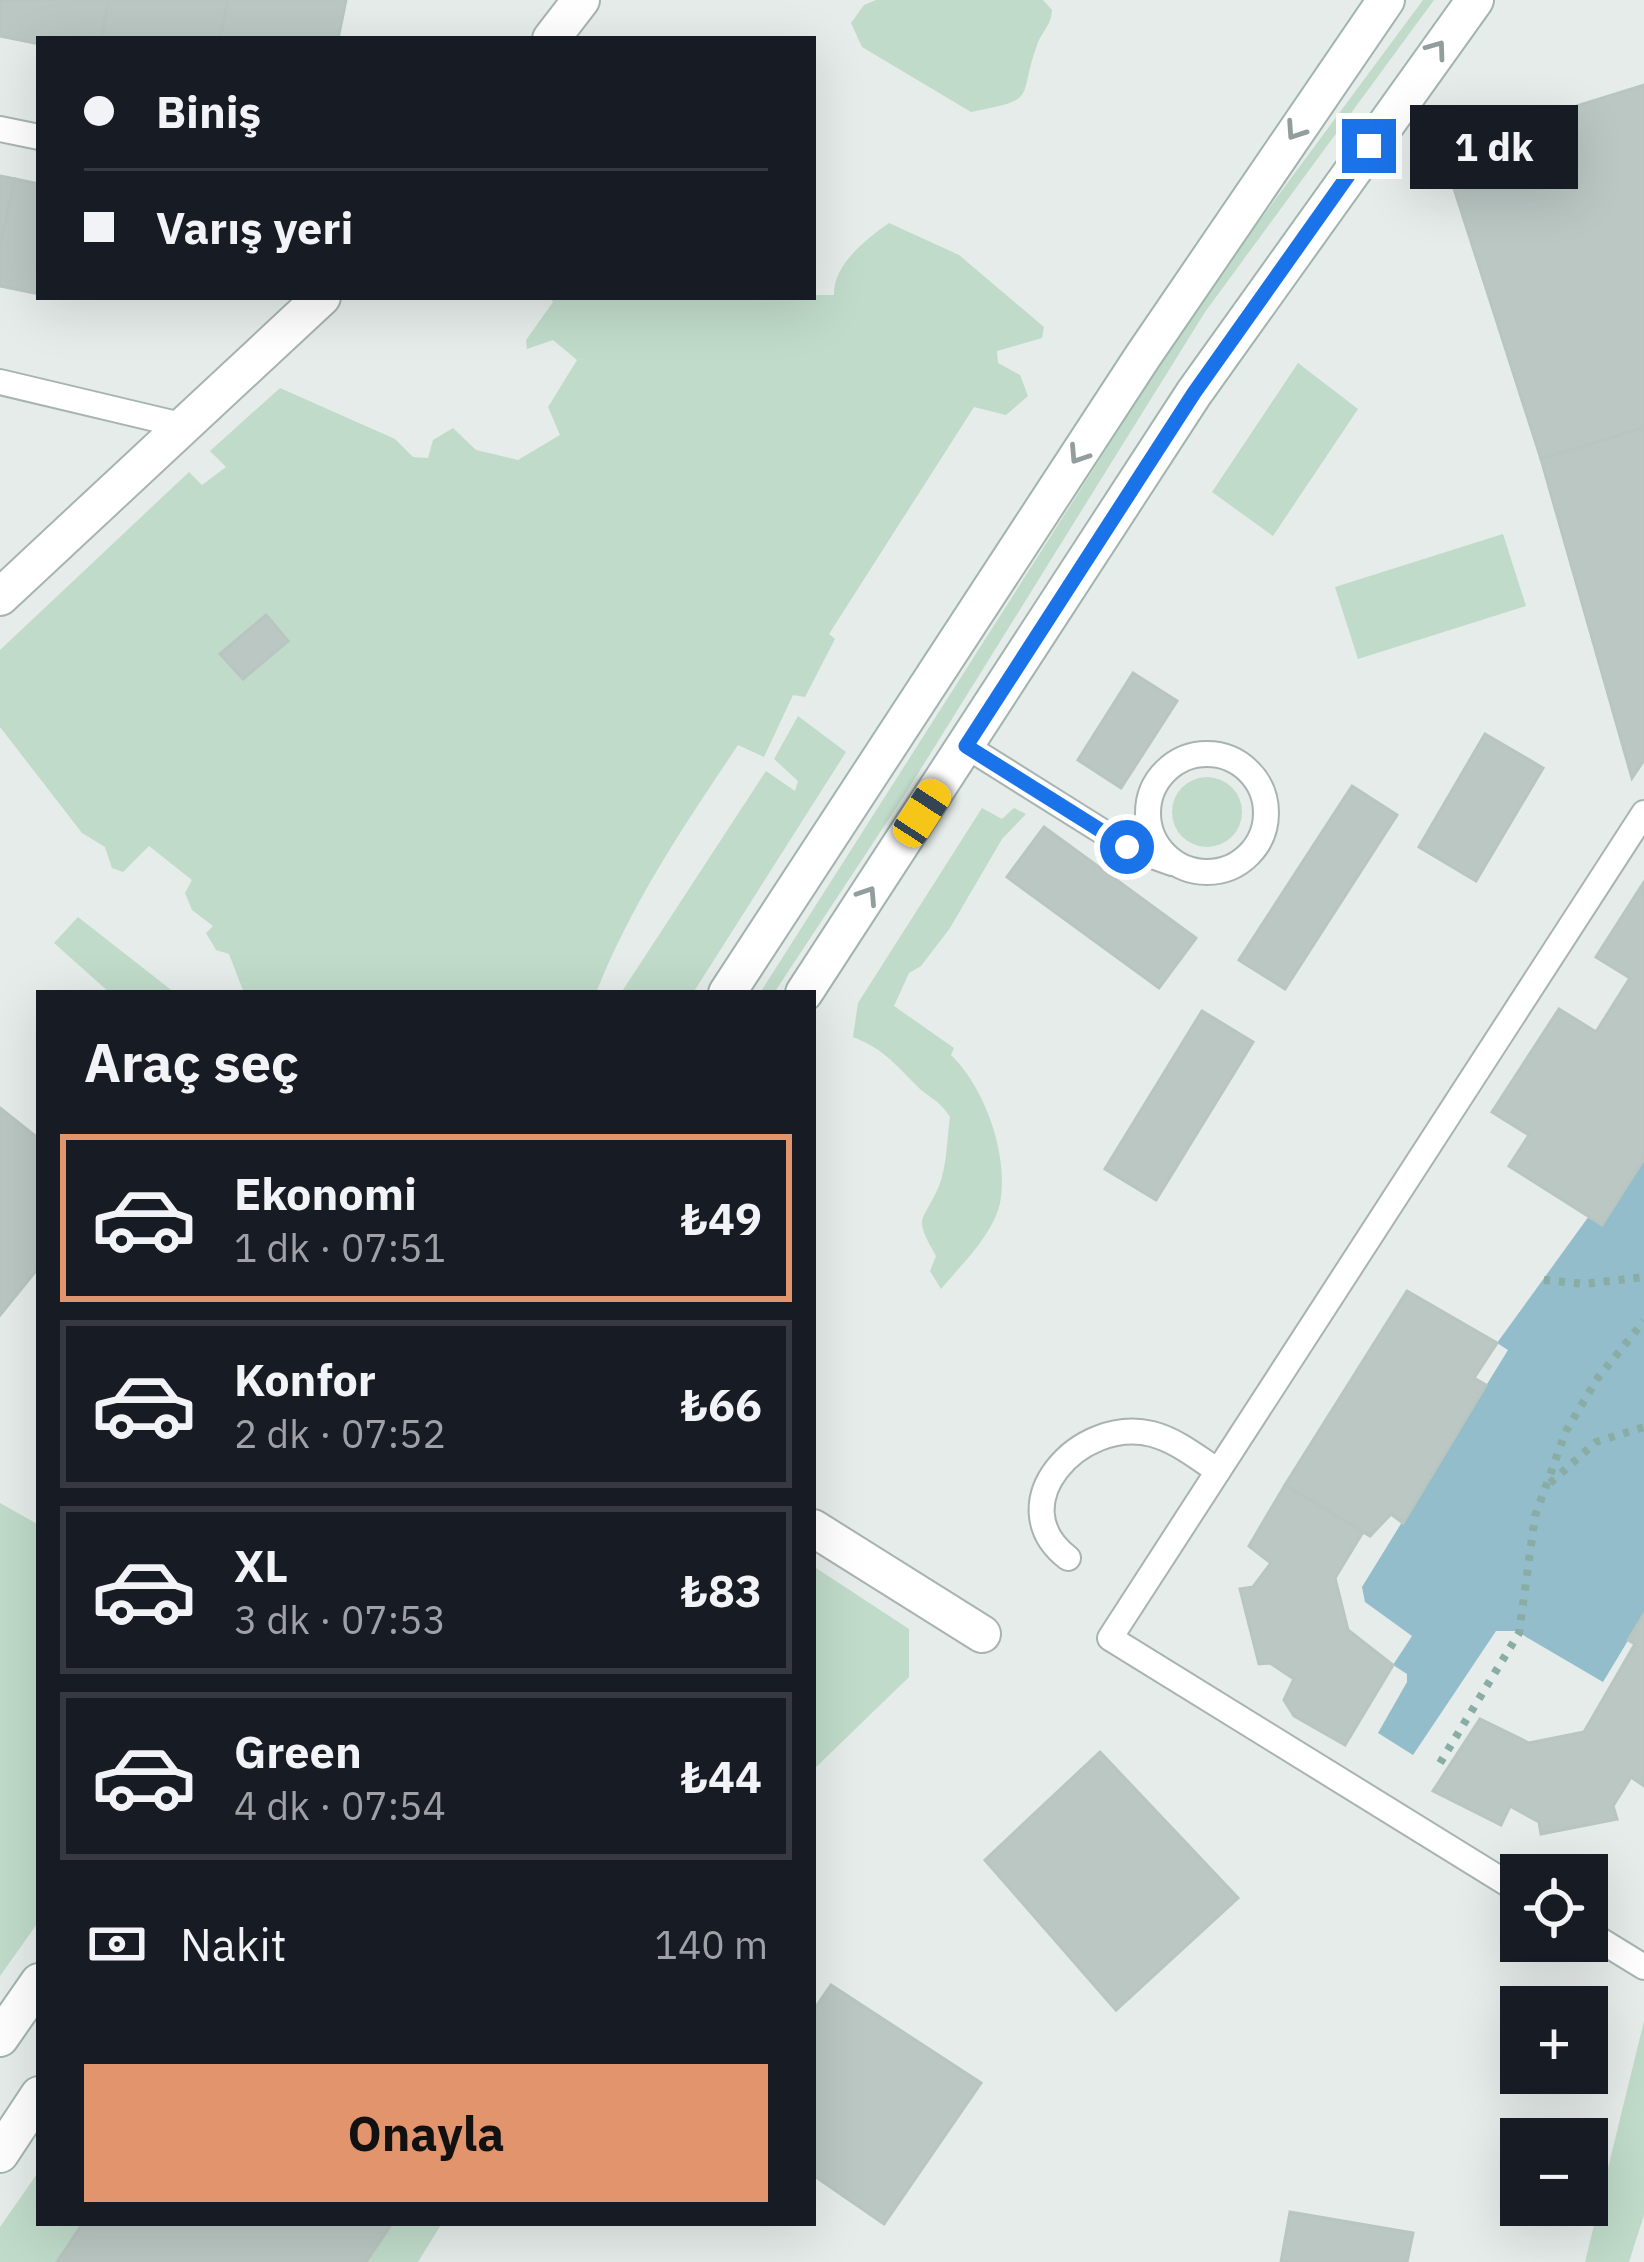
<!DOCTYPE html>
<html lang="tr">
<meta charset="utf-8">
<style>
:root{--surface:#171b24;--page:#242831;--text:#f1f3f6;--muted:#9ea1a6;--line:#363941;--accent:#e2946d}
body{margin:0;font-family:"IBM Plex Sans",sans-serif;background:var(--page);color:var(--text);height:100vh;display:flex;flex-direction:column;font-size:45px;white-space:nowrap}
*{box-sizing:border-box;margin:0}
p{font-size:39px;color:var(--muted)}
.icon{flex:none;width:66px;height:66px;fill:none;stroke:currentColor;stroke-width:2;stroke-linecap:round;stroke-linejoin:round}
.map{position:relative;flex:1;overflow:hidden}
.panel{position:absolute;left:36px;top:990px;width:780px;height:1236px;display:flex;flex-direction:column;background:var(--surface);border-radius:0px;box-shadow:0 12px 48px #0002}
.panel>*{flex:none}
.guide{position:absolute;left:36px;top:36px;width:780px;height:264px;border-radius:0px;box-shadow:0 12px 48px #0002;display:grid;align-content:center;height:264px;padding:0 48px;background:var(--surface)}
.tools{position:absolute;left:1500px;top:1854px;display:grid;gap:24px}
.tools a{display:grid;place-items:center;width:108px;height:108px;border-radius:0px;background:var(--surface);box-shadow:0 12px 48px #0002;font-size:60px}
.end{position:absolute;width:54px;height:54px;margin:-27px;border:15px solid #1a73e8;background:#fff;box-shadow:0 0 0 6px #fff}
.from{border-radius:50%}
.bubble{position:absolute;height:84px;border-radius:0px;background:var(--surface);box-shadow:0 12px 48px #0002;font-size:39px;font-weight:700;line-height:84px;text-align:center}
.car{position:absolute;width:36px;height:72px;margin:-36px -18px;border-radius:15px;box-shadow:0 0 9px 3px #0007;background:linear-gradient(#f5c518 24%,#345 0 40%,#f5c518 0 76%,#345 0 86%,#f5c518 0)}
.guide b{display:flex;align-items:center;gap:42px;height:114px;font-size:45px}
.guide b+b{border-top:3px solid var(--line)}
.guide i{width:30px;height:30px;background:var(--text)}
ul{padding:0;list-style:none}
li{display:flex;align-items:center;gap:36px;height:168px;margin:0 24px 18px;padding:0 24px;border:6px solid var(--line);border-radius:0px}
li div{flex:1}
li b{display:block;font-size:45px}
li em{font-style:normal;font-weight:700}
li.active{border-color:var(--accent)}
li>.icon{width:108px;height:108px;stroke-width:1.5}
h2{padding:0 48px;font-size:54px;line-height:144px}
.pay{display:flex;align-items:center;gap:30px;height:132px;padding:0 48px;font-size:45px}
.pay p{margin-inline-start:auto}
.button{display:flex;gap:24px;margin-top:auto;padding:24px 48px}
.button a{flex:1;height:138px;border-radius:0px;background:var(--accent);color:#111;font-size:48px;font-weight:700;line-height:138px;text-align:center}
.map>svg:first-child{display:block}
</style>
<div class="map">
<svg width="1644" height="2262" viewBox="0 0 1644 2262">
<rect width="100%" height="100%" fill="#e5ece9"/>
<!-- green -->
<g fill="#c0dbca">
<path d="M876 0H1043L1052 10C1051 26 1042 31 1037 45 1017 101 1040 98 971 112L862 47 851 23 864 5Z"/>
<path d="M1423 0H1434L1205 312 904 796 774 993H760L1203 297Z"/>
<path d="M889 223 959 255 1044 327 1042 338 997 351 998 363 1020 375 1028 396 1006 415 974 407 829 634 835 639 805 697 793 695 764 757 738 745C685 824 631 904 596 993H244L229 954 216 950 206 933 213 926 192 910 185 893 192 880 149 846 123 872 112 868 105 847 82 833 0 727V650L189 472 202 485 226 467 210 451 280 388 395 439 413 457 428 458 433 440 453 428 476 450 518 460 560 435 548 407 577 360 553 340 527 349 526 340 553 302 549 297 834 295C833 265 865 240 889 223Z"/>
<path d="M1298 363 1358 409 1273 536 1212 492Z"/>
<path d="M1503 534 1526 606 1358 659 1335 587Z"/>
<path d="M798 716 846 752 693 993H621L766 771 795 791 798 781 774 759Z"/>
<circle cx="1207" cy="812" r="35"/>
<path d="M982 808 1002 819 1014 808 1026 814 1002 839 950 928 921 966 909 973 894 1006 954 1048 951 1055C985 1088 1009 1155 1000 1203 993 1235 961 1265 941 1289L930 1271 936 1256C912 1214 923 1224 939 1186 947 1166 947 1138 950 1117 939 1099 928 1098 915 1084 893 1062 883 1049 853 1037L858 1003Z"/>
<path d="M78 917 175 993 109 992 54 943Z"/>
<path d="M0 1503 39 1525V1921L0 1976Z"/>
<path d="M813 1566 909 1629V1677L813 1770Z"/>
<path d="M1644 2021V2215L1629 2262H1585Z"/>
<path d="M39 2171V2223H83L57 2262H0V2227Z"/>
<path d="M392 2223H442L418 2262H366Z"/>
</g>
<!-- water -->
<path fill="#93bdca" d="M1644 1161V1614L1603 1682 1516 1631H1496L1413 1755 1378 1733 1407 1682V1674L1393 1665 1412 1636 1365 1602 1362 1587 1508 1350 1497 1343 1589 1216 1603 1224Z"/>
<!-- building -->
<g fill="#bac7c3" stroke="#b8c5c1" stroke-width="3">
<path d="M0 0H109L101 39H39V44L0 36Z"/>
<path d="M109 0H228L220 39H101Z"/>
<path d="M228 0H346L338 39H220Z"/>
<path d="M1644 85V428L1541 459 1441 148Z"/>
<path d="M0 176 15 179 0 248Z"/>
<path d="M15 179 39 184V294L0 286V248Z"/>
<path d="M1644 428V760L1632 778 1541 459Z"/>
<path d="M266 615 288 641 243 679 220 654Z"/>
<path d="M1133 673 1177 701 1121 788 1078 760Z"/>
<path d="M1485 734 1543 768 1476 881 1419 847Z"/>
<path d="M1352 786 1397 815 1285 989 1239 960Z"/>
<path d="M1044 827 1196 938 1159 988 1007 877Z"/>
<path d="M1644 882V1159L1602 1225 1509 1166 1529 1135 1492 1112 1559 1009 1596 1032 1630 978 1596 957Z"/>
<path d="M1202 1011 1253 1042 1156 1200 1105 1169Z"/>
<path d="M0 1108 39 1139V1267L0 1315Z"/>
<path d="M1407 1291 1497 1343 1474 1378 1486 1385 1403 1523 1391 1514 1370 1536 1285 1485Z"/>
<path d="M1285 1485 1363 1532 1335 1578 1348 1630 1393 1665 1345 1745 1294 1716 1284 1700 1294 1679 1270 1663 1259 1664 1240 1589 1253 1587 1271 1563 1249 1546Z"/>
<path d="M1644 1614V1786L1631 1777 1613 1806 1617 1819 1541 1834 1539 1822 1510 1806 1501 1825 1433 1791 1480 1719 1529 1743 1584 1732 1635 1644 1628 1640Z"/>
<path d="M1100 1752 1238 1898 1116 2010 985 1860Z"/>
<path d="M831 1985 981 2083 884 2224 813 2175V2011Z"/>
<path d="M1290 2212 1413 2233 1407 2262H1281Z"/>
<path d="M83 2223H392L366 2262H57Z"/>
</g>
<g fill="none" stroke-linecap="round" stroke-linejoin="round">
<defs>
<g id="lane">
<path d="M0 129 39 137"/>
<path d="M0 382 181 425"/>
<path d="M966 746 1127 847 1172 863"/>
<circle cx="1207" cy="813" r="59"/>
<path d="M1068 1558C999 1505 1079 1416 1152 1434 1176 1440 1198 1458 1218 1471"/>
<path d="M1521 1892 1110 1638 1644 813"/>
<path d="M1587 1932 1644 1967"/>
</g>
<g id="street">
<path d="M551 39 581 0"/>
<path d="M0 597 322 297"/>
<path d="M813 1528 982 1634"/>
</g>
<g id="secondary">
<path d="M727 993 1143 356 1386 0"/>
<path d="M804 993 1194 393 1475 0"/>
<path d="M0 2038 39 1982"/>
<path d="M0 2154 39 2095"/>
</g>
</defs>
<!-- lane casing -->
<use href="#lane" stroke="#a8b4b0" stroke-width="28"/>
<!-- street casing -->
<use href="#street" stroke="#a8b4b0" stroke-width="40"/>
<!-- secondary casing -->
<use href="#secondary" stroke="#a1b4af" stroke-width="40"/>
<!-- path -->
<g stroke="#89aca4" stroke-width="8" stroke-dasharray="6 9" stroke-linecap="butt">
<path d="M1544 1280 1584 1284 1644 1277"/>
<path d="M1550 1483 1596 1442 1644 1427"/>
<path d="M1440 1763 1519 1633 1535 1516 1566 1431 1597 1379 1644 1321"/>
</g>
<!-- lane -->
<use href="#lane" stroke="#fff" stroke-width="24"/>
<!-- street -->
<use href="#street" stroke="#fff" stroke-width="36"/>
<!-- secondary -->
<use href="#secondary" stroke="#fff" stroke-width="36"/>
</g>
<!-- one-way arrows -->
<defs><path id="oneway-chevron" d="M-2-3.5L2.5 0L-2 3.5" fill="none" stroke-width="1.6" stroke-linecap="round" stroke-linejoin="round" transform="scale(3)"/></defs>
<g stroke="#929e9c">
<use href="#oneway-chevron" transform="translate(1437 49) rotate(-54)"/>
<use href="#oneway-chevron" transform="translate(1295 131) rotate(124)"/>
<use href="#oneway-chevron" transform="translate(1078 455) rotate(123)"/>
<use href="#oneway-chevron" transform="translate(868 895) rotate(-57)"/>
</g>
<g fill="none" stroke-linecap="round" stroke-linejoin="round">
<!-- route -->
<path stroke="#1a73e8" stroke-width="15" d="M1127 847 966 746 1194 393 1369 146"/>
</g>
</svg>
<div class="tools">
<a><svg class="icon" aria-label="locate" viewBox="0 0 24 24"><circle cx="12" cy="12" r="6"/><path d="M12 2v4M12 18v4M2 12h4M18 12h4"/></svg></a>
<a>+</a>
<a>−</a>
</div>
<i class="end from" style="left:1127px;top:847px"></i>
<i class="end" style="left:1369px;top:146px"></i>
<div class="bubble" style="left:1410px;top:105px;width:168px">1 dk</div>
<i class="car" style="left:922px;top:813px;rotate:33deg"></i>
<div class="guide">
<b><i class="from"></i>Biniş</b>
<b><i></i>Varış yeri</b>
</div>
<section class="panel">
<h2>Araç seç</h2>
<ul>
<li class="active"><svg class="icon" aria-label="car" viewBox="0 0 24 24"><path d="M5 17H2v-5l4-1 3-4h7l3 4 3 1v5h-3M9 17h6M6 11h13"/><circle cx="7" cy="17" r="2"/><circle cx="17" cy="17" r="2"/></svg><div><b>Ekonomi</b><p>1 dk · 07:51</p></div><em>₺49</em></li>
<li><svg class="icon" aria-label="car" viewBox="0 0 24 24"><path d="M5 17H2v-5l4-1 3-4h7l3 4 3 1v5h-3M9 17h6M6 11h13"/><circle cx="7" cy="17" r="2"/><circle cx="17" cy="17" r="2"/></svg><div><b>Konfor</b><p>2 dk · 07:52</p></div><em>₺66</em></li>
<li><svg class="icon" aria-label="car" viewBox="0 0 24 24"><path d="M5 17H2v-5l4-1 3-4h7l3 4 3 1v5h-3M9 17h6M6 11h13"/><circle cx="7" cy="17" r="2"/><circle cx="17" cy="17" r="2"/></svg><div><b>XL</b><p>3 dk · 07:53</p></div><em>₺83</em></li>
<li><svg class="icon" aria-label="car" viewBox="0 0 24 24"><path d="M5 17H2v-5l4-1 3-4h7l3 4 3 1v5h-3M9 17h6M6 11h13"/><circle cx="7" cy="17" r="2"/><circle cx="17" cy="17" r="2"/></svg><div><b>Green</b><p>4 dk · 07:54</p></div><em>₺44</em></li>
</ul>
<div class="pay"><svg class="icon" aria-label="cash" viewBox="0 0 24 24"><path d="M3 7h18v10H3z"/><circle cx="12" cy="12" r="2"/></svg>Nakit<p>140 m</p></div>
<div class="button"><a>Onayla</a></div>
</section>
</div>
